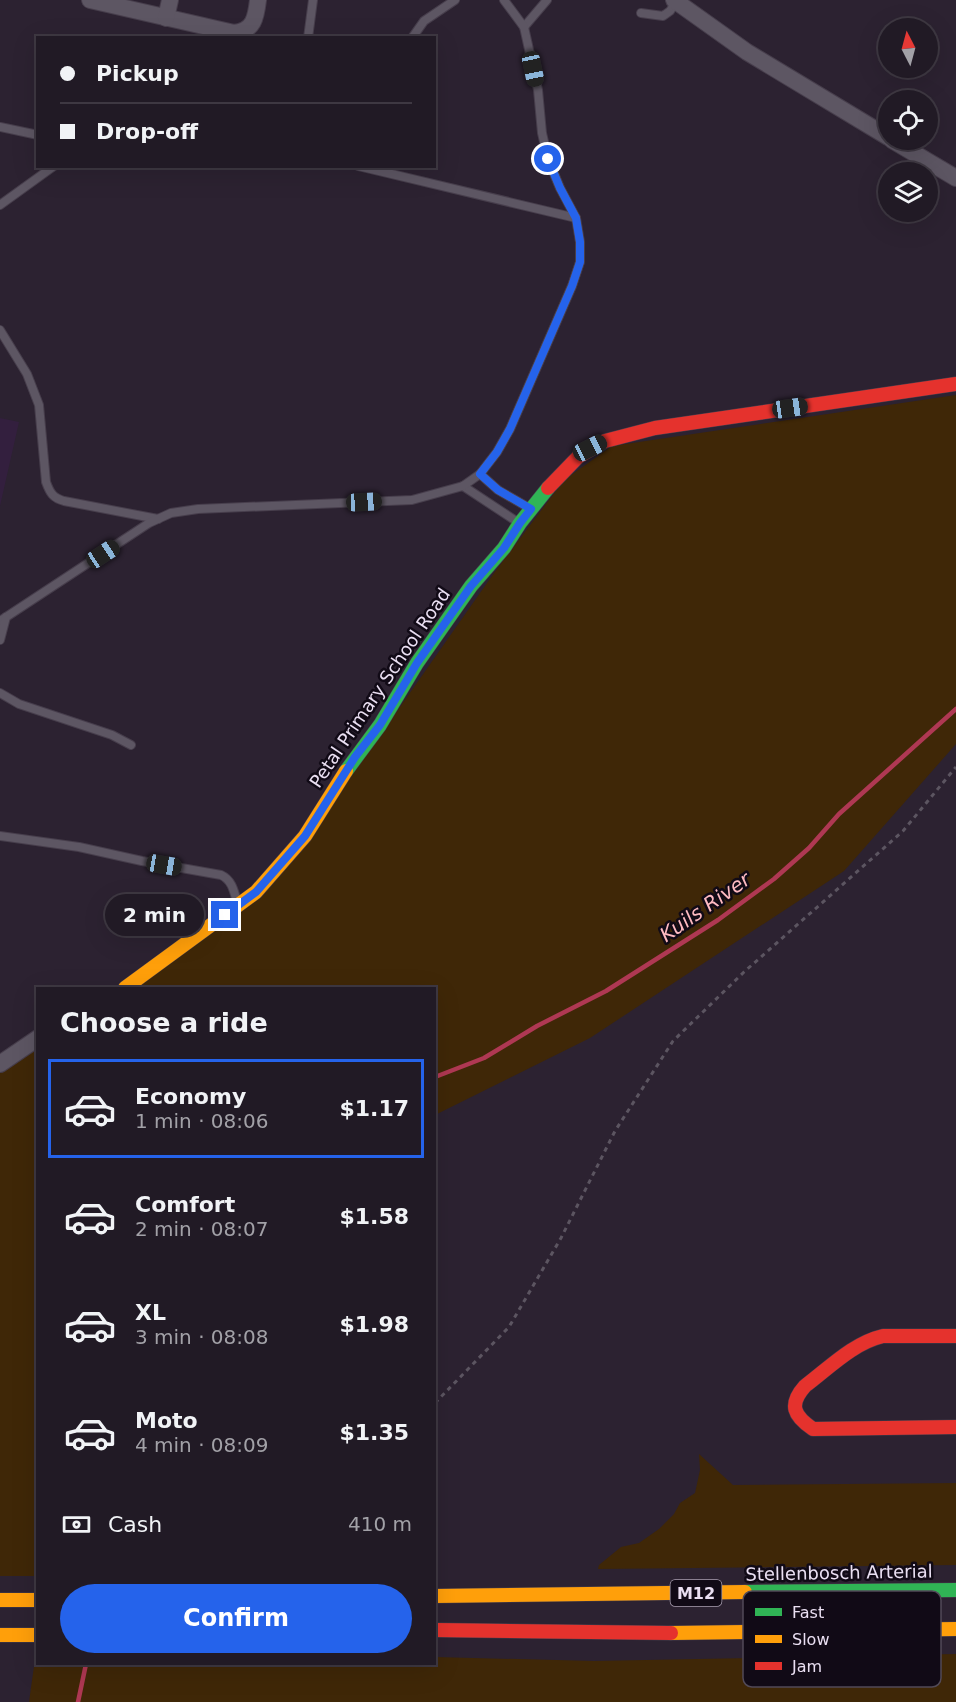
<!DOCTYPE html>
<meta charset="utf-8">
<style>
:root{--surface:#211a25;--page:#2d2732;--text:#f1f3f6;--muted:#a2a1a7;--line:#3e3842;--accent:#2563eb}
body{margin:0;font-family:"DejaVu Sans",sans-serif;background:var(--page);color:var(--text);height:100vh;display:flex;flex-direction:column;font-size:22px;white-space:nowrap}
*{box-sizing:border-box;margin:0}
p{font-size:20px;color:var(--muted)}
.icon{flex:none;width:33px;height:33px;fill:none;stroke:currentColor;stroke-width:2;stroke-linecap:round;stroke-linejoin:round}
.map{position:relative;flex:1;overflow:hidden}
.side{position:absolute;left:36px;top:987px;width:400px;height:678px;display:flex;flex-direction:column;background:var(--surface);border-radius:0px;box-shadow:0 6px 24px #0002,0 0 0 2px var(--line)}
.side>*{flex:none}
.hud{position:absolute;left:36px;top:36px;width:400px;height:132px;border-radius:0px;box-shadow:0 6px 24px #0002,0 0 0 2px var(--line);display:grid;align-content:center;height:132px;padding:0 24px;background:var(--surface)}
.needle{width:39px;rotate:354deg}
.tools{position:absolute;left:878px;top:18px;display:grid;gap:12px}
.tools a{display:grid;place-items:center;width:60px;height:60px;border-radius:50%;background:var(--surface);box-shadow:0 6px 24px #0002,0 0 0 2px var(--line);font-size:30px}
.end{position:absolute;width:27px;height:27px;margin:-14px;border:8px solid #2563eb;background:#fff;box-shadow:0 0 0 3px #fff}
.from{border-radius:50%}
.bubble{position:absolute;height:42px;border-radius:21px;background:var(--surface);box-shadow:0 6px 24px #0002,0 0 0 2px var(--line);font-size:20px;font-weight:600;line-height:42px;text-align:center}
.car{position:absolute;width:18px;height:36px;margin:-18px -9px;border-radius:8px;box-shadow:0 0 4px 2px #0007;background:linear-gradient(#222 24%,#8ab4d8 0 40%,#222 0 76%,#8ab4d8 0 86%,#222 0)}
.hud b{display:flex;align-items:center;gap:21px;height:57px;font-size:22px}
.hud b+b{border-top:2px solid var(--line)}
.hud i{width:15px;height:15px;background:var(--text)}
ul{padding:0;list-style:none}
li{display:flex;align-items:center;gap:18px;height:99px;margin:0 12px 9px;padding:0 12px;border:3px solid transparent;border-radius:0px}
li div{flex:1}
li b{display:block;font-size:22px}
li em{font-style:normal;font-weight:600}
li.selected{border-color:var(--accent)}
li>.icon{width:54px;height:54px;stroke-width:1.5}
h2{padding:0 24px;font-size:27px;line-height:72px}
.pay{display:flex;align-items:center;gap:15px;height:66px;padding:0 24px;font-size:22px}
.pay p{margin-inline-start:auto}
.button{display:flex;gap:12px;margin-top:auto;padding:12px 24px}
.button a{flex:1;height:69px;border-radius:36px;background:var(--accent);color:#fff;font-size:24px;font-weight:600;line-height:69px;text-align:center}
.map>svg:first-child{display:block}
</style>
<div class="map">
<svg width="956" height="1702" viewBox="0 0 956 1702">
<rect width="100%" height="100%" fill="#2c2231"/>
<!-- built -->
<path fill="#331f3e" d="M0 418 19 422 0 506Z"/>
<!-- green -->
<g fill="#3f2707">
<path d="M956 395V744L844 871 590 1038 435 1115V988H132L239 909 374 744 494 573 564 480 612 446Z"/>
<path d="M37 1046V1576H0V1071Z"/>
<path d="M699 1454 733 1485 956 1483V1565L598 1569 599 1565 621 1547 639 1543 659 1529 674 1514 680 1503 695 1493 700 1470Z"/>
<path d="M956 1654V1702H29L35 1659H37L38 1664H435V1657L594 1661Z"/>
</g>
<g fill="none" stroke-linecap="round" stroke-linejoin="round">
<!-- stream -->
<g stroke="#af3853" stroke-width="4.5">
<path d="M435 1077 484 1058 537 1026 606 991 718 920 774 879 809 848 839 814 956 709"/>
<path d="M78 1702 86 1664"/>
</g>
<defs>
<g id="lane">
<path d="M641 13 663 16 670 11 676 2"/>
<path d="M524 27 547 0"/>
<path d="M308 38 313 0"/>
<path d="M412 38 424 21 455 0"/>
<path d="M0 127 38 135"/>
<path d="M358 166 576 218"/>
<path d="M0 205 54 166"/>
<path d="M0 330 27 374 39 405 46 482C50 493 53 498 64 501L158 519"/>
<path d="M480 474 498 490 531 509"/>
<path d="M463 486 519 523"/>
<path d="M0 621 149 523 171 513 198 509 412 500 463 486 480 474 497 452 510 429 572 286 580 262V242L576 218 560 188 548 159 542 133 538 90 524 27 504 0"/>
<path d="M0 640 6 617"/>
<path d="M0 693 19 704 112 735 131 745"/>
<path d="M0 836 79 847 142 861 221 875C232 880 234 891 237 902"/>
</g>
<g id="street">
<path d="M90 0 234 33C254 31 256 17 258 0"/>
<path d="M674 0 747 52 888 137"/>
<path d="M166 18 170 0"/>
<path d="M892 140 956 178"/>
<path d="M0 1064 38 1038"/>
</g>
<g id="fast">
<path d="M346 771 380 725 417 663 471 586 504 548 520 523 548 488"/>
<path d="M745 1592 956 1590"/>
</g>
<g id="slow">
<path d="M125 988 256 892 305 836 346 771"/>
<path d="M435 1596 745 1592"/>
<path d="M0 1600H38"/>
<path d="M671 1633 956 1629"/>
<path d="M0 1635H38"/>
</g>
<g id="jam">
<path d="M548 488 578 457 605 441 655 428 956 384"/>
<path d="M956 1336H883C853 1343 829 1368 805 1386 788 1405 794 1416 813 1429L956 1427"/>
<path d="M435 1630 671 1633"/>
</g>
</defs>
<!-- lane casing -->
<use href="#lane" stroke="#473e4c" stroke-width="10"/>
<!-- street casing -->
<use href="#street" stroke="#473e4c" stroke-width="18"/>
<!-- fast casing -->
<use href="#fast" stroke="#473e4c" stroke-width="15"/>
<!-- slow casing -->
<use href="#slow" stroke="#473e4c" stroke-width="15"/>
<!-- jam casing -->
<use href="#jam" stroke="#473e4c" stroke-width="15"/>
<!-- path -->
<path stroke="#5c5561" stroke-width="3" stroke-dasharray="4.5 4.5" stroke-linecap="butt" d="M435 1403 509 1327 561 1238 615 1131 673 1041 744 972 903 831 956 767"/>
<!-- lane -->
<use href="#lane" stroke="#5d5663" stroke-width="8"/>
<!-- street -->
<use href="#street" stroke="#5d5663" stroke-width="16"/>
<!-- fast -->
<use href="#fast" stroke="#30b455" stroke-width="14"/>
<!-- slow -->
<use href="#slow" stroke="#ff9f0a" stroke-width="14"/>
<!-- jam -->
<use href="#jam" stroke="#e5322d" stroke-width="14"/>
</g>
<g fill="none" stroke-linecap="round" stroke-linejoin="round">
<!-- route -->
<path stroke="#2563eb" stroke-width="8" d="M225 915 256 892 305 836 355 757 380 725 417 663 471 586 504 548 520 523 531 509 498 490 480 474 497 452 510 429 572 286 580 262V242L576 218 560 188 548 159"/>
</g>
<g text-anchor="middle" stroke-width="5" stroke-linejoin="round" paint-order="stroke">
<!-- shield labels -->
<rect fill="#110a16" stroke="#a99fb0" stroke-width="1.5" x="670.5" y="1580" width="51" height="26" rx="4.5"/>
<g font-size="16" font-weight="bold" fill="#eadff2">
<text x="696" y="1599">M12</text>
</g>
<!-- street labels -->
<g font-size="18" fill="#eadff2" stroke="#110a16">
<text transform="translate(380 688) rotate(-56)" y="6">Petal Primary School Road</text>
<text transform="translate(839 1573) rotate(-1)" y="6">Stellenbosch Arterial</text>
</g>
<!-- water labels -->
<g font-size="20" font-style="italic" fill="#febac1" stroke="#110a16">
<text transform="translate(705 907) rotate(-35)" y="7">Kuils River</text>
</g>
</g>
<!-- legend -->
<rect x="743" y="1591" width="198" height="96" rx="9" fill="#110a16" stroke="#524a58" stroke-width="1.5"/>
<rect x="755" y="1608" width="27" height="8" fill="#30b455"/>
<rect x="755" y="1635" width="27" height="8" fill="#ff9f0a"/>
<rect x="755" y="1662" width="27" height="8" fill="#e5322d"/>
<g font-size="16" fill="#eadff2">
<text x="792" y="1618">Fast</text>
<text x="792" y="1645">Slow</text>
<text x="792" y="1672">Jam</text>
</g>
</svg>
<div class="tools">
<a><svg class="needle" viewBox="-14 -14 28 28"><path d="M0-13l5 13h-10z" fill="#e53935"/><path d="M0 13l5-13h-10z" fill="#a2a1a7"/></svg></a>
<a><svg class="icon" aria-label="locate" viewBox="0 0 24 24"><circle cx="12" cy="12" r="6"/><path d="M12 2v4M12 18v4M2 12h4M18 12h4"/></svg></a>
<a><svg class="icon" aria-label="layers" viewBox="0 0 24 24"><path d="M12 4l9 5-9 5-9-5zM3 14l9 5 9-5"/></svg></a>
</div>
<i class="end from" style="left:548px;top:159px"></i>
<i class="end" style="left:225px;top:915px"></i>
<div class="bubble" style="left:105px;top:894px;width:99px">2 min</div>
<i class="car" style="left:533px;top:69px;rotate:168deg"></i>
<i class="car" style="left:790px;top:408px;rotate:82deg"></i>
<i class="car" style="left:590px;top:448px;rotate:63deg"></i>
<i class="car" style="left:364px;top:502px;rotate:87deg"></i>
<i class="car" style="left:103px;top:554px;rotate:57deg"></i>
<i class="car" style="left:164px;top:865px;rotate:100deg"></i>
<div class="hud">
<b><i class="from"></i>Pickup</b>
<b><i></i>Drop-off</b>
</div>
<section class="side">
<h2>Choose a ride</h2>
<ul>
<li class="selected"><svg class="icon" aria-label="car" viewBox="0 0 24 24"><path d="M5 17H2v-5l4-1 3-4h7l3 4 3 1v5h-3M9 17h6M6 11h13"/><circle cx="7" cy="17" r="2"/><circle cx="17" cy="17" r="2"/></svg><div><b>Economy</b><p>1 min · 08:06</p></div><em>$1.17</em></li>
<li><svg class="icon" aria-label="car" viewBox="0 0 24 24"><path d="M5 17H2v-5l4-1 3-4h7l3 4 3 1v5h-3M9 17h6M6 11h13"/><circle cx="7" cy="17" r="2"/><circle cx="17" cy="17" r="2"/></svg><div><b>Comfort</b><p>2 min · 08:07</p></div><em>$1.58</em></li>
<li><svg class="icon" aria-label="car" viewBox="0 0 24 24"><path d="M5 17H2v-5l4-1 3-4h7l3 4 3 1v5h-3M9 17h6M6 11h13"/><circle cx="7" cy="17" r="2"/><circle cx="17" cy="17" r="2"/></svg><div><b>XL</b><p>3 min · 08:08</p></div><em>$1.98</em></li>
<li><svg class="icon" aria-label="car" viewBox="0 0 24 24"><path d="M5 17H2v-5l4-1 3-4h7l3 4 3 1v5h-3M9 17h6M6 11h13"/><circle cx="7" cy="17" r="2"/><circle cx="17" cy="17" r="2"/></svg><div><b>Moto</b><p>4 min · 08:09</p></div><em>$1.35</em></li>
</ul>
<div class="pay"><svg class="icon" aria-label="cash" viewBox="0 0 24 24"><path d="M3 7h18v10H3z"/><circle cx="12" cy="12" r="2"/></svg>Cash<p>410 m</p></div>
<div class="button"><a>Confirm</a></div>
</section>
</div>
